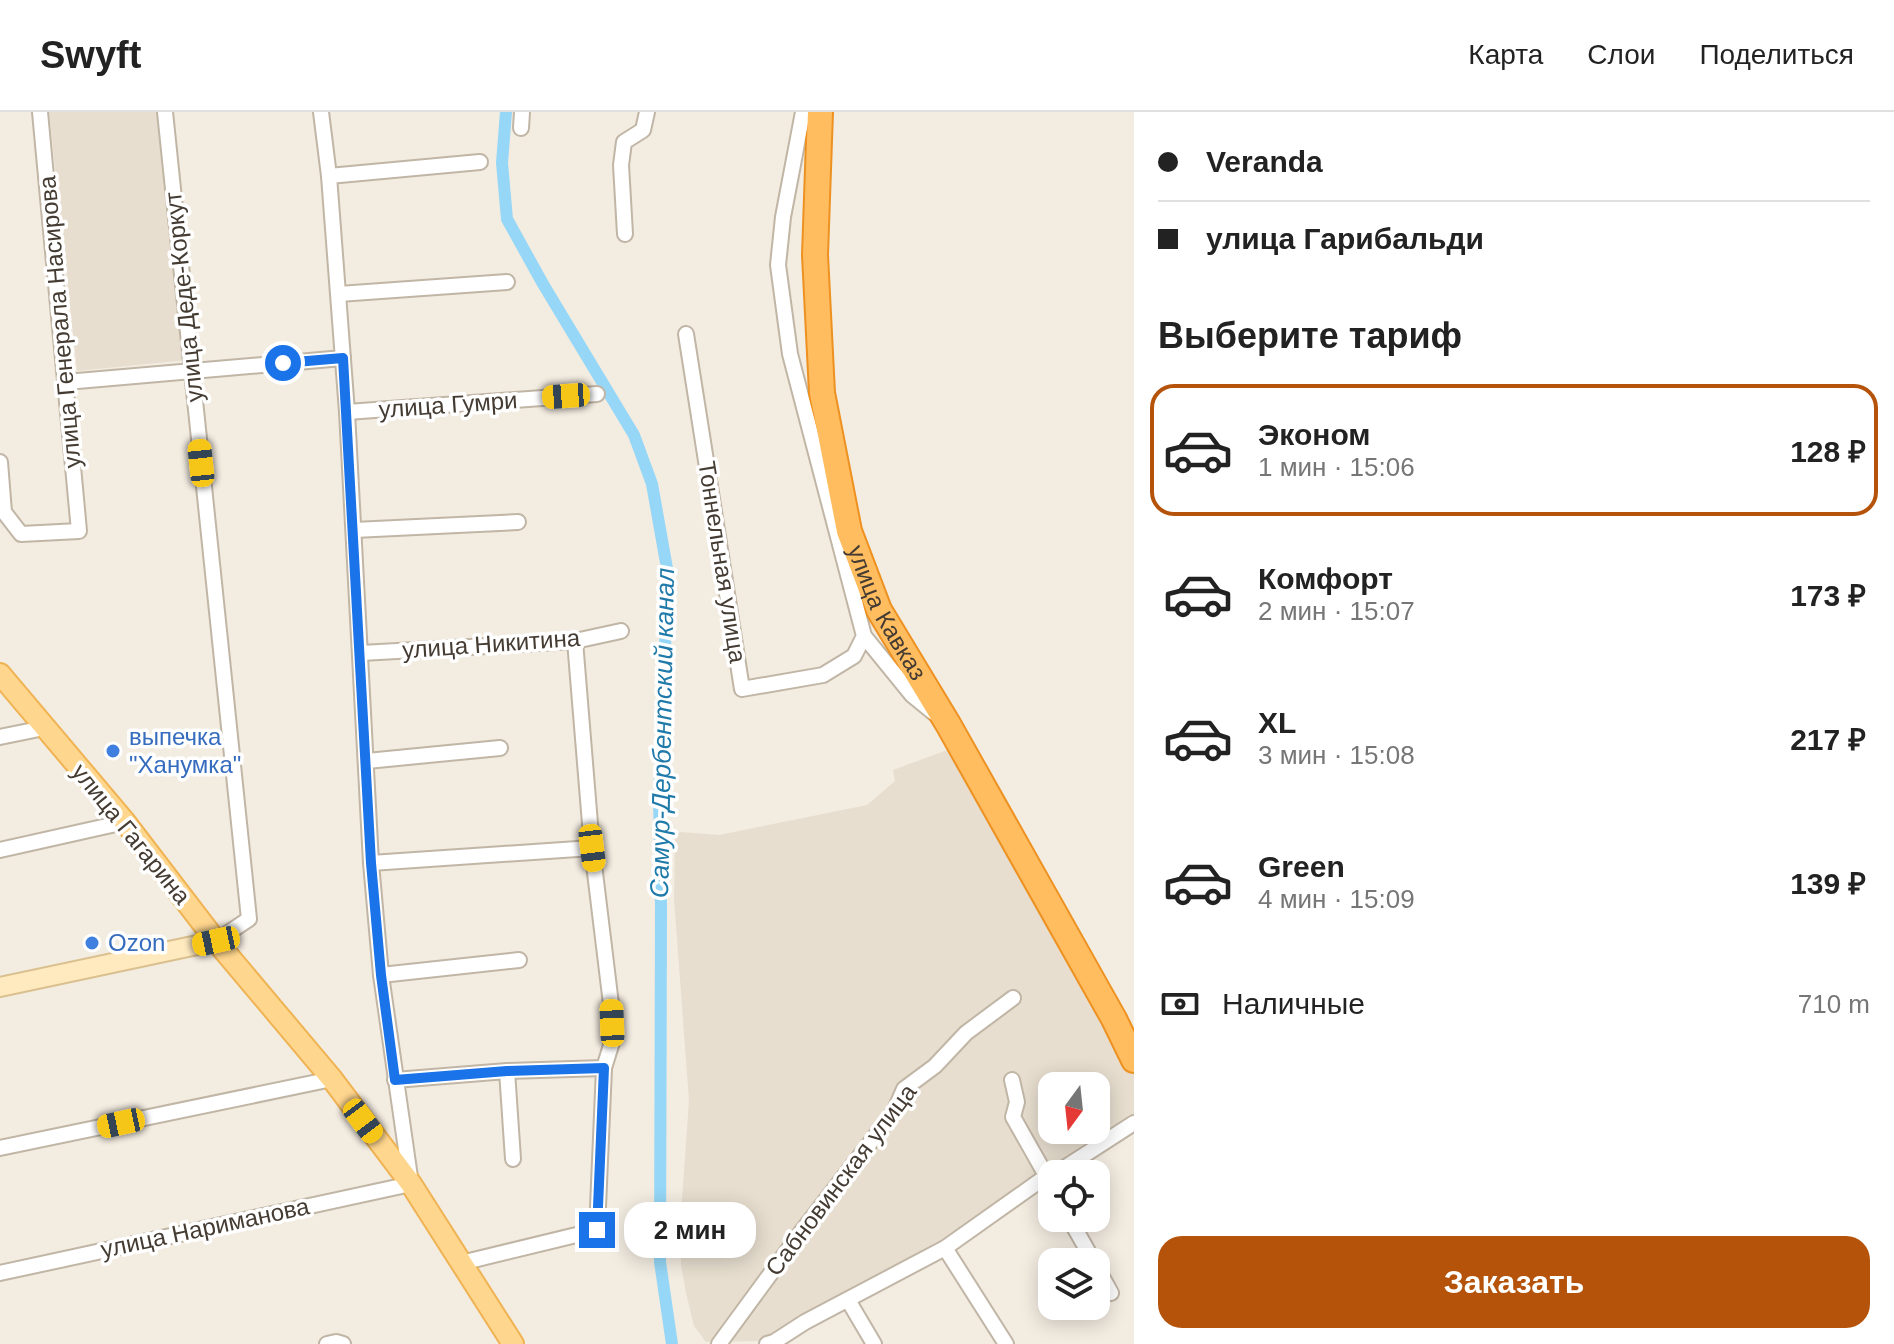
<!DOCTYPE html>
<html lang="ru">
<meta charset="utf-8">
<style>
:root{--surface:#fff;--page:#f6f6f6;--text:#222;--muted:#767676;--line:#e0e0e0;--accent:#b45309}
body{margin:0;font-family:Arial,sans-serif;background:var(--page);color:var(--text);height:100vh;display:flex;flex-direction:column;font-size:30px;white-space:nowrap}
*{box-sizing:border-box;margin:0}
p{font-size:26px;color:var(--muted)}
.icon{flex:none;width:44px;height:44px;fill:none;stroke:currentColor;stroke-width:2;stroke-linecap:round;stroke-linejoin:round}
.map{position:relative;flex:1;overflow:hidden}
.side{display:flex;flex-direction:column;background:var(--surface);width:760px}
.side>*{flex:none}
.top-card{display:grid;align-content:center;height:176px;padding:0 24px;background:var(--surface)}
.needle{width:52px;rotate:195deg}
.buttons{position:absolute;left:1038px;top:960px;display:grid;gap:16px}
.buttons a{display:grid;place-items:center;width:72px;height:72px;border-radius:16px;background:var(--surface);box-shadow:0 4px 20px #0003;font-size:40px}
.end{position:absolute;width:36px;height:36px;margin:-18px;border:10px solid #1a73e8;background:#fff;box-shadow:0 0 0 4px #fff}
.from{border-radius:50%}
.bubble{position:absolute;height:56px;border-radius:24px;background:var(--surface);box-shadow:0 4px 20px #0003;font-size:26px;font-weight:700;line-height:56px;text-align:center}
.car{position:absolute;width:24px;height:48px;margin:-24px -12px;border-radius:10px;box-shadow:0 0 6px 2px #0007;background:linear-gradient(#f5c518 24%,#345 0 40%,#f5c518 0 76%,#345 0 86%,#f5c518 0)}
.top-card b{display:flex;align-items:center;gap:28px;height:76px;font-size:30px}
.top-card b+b{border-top:2px solid var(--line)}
.top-card i{width:20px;height:20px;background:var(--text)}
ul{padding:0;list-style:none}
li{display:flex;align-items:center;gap:24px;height:132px;margin:0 16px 12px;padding:0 8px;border:4px solid transparent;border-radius:24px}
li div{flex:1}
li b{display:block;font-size:30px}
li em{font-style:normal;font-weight:700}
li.on{border-color:var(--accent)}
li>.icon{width:72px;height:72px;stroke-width:1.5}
h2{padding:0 24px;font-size:36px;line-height:96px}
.pay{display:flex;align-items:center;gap:20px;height:88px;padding:0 24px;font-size:30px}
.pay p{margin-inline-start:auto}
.cta{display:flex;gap:16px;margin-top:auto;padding:16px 24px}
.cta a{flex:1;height:92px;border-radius:24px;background:var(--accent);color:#fff;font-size:32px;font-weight:700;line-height:92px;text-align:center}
header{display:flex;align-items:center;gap:48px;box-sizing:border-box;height:112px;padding:0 40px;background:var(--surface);border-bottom:2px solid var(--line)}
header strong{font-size:38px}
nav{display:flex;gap:44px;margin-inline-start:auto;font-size:28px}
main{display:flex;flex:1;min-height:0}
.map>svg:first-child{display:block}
</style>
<header>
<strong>Swyft</strong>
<nav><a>Карта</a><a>Слои</a><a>Поделиться</a></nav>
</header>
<main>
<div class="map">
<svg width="1134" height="1232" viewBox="0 0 1134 1232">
<rect width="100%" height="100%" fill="#f3ece1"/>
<!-- residential -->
<g fill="#e7decf" fill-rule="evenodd">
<path d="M49 0H160L187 248 77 259Z"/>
<path d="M950 637 1134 957V1004L940 1128 760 1229 706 1230 694 1214 686 1181 681 1153V1102L689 989 674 786 675 727 680 720 719 723 867 693 895 669 893 658ZM1052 974H1096V1018H1052Z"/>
</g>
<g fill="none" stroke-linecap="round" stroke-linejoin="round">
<!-- canal -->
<path stroke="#96d7f7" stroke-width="12" d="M506 0 502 51 507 107 543 172 634 323 652 372 668 462 659 685 661 796 660 1150 672 1232"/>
<defs>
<g id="street">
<path d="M165 0 249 807 216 829"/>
<path d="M521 16 522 0"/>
<path d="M329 64 480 50"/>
<path d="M625 122 621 53 624 30 643 18 647 0"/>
<path d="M339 182 507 170"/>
<path d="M686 222 742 577 823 563 854 544 864 524 790 242 778 153 783 105 803 0"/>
<path d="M66 270 343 246"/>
<path d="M347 300 597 282"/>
<path d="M0 350 4 400 21 422 79 419 40 0"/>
<path d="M354 418 518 410"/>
<path d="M864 524 912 583 934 601"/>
<path d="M361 541 575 529 621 519"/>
<path d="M0 625 44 616"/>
<path d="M367 649 500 636"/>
<path d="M0 738 125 710"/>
<path d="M371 751 592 736"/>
<path d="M381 863 519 848"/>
<path d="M507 959 513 1047"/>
<path d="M395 968 507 959 604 956"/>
<path d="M1012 968 1017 990 1013 1005 1052 1074"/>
<path d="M0 1036 332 967"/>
<path d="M1055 1062 1134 1011"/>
<path d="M1069 1106 1094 1150"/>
<path d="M945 1136 1006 1232"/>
<path d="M461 1151 597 1118 604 956 612 930 611 892 592 736 575 529"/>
<path d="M1096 1154 1111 1181"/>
<path d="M0 1161 411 1072 381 863 371 751 347 300 329 64 321 0"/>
<path d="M848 1188 874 1232"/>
<path d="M327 1232 336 1230 343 1232"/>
<path d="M719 1232 799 1123 894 1000 904 977 935 954 966 921 1013 886"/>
<path d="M767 1232 774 1230 805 1210 945 1136 1041 1068 1052 1064"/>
</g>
<path id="secondary" d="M0 875 216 829"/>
<path id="primary" d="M0 562 125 710 216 829 332 967 411 1072 513 1232"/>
<g id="highway">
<path id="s1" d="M820 0 815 143 822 281 849 419 879 498 948 612 1114 907 1134 948"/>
</g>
</defs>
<!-- street casing -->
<use href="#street" stroke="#c1b6a6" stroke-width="18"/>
<!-- secondary casing -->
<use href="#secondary" stroke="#dac08e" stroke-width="22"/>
<!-- primary casing -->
<use href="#primary" stroke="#efb353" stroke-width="24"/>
<!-- highway casing -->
<use href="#highway" stroke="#ed9121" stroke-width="28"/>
<!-- street -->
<use href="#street" stroke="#fff" stroke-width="14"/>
<!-- secondary -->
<use href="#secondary" stroke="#ffeabf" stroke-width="18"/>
<!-- primary -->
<use href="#primary" stroke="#ffd68e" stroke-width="20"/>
<!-- highway -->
<use href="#highway" stroke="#ffbd60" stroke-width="24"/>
</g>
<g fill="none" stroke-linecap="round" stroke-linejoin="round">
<!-- route -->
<path stroke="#1a73e8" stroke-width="10" d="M283 251 343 246 371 751 381 863 395 968 507 959 604 956 597 1118"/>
</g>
<!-- markers -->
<g fill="#3f7fe0" stroke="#fff" stroke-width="3">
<circle cx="113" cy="639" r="8"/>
<circle cx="92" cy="831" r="8"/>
</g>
<g text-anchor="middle" stroke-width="7" stroke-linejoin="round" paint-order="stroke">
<!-- street labels -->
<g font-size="24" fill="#443b32" stroke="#fff">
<text transform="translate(184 185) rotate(-96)" y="8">улица Деде-Коркут</text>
<text transform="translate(60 210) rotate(-95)" y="8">улица Генерала Насирова</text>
<text transform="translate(448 293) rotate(-4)" y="8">улица Гумри</text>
<text transform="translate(722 450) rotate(81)" y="8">Тоннельная улица</text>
<text dy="8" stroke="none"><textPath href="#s1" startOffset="512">улица Кавказ</textPath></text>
<text transform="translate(491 532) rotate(-4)" y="8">улица Никитина</text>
<text transform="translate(131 722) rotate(51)" y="8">улица Гагарина</text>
<text transform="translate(841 1068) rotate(-53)" y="8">Сабновинская улица</text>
<text transform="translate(205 1116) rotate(-12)" y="8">улица Нариманова</text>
</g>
<!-- shop labels -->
<g font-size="24" fill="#366cbe" stroke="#fff" text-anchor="start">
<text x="129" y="633">выпечка<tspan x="129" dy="28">"Ханумка"</tspan></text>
<text x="108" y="839">Ozon</text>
</g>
<!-- water labels -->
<g font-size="26" font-style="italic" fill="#1f7aa9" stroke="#fff">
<text transform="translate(662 621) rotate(-89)" y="9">Самур-Дербентский канал</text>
</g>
</g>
</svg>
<div class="buttons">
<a><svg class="needle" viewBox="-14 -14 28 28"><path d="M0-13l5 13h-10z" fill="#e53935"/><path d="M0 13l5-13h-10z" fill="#767676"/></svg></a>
<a><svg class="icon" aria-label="locate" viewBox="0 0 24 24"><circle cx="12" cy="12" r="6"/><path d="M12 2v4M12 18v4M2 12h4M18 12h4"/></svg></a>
<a><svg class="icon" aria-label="layers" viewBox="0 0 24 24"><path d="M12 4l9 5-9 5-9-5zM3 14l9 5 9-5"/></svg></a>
</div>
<i class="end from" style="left:283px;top:251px"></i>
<i class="end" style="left:597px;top:1118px"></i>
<div class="bubble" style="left:624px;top:1090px;width:132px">2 мин</div>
<i class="car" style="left:566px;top:284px;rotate:266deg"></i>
<i class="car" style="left:201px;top:351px;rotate:354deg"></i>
<i class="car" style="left:592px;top:736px;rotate:173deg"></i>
<i class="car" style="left:216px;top:829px;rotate:258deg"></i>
<i class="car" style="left:612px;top:911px;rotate:358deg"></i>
<i class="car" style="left:363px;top:1009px;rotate:143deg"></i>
<i class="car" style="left:121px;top:1011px;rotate:258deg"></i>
</div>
<section class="side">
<div class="top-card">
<b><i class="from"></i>Veranda</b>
<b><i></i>улица Гарибальди</b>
</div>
<h2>Выберите тариф</h2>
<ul>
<li class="on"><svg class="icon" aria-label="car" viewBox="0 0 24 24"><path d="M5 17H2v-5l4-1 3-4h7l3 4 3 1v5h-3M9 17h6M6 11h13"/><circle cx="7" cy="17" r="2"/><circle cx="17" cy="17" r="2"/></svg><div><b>Эконом</b><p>1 мин · 15:06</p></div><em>128 ₽</em></li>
<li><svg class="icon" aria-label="car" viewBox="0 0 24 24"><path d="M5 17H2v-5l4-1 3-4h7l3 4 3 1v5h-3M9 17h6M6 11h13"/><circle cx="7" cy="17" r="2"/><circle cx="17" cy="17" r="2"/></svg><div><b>Комфорт</b><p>2 мин · 15:07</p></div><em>173 ₽</em></li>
<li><svg class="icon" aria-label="car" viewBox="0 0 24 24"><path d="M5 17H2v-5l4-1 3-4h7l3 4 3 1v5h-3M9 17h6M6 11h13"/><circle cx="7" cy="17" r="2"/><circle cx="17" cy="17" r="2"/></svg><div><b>XL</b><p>3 мин · 15:08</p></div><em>217 ₽</em></li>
<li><svg class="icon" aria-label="car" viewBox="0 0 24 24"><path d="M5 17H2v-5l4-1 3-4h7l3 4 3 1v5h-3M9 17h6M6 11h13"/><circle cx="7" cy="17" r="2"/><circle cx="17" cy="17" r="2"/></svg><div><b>Green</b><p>4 мин · 15:09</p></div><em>139 ₽</em></li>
</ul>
<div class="pay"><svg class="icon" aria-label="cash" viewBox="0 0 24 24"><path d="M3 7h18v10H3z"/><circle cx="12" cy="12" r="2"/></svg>Наличные<p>710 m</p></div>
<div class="cta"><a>Заказать</a></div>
</section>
</main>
